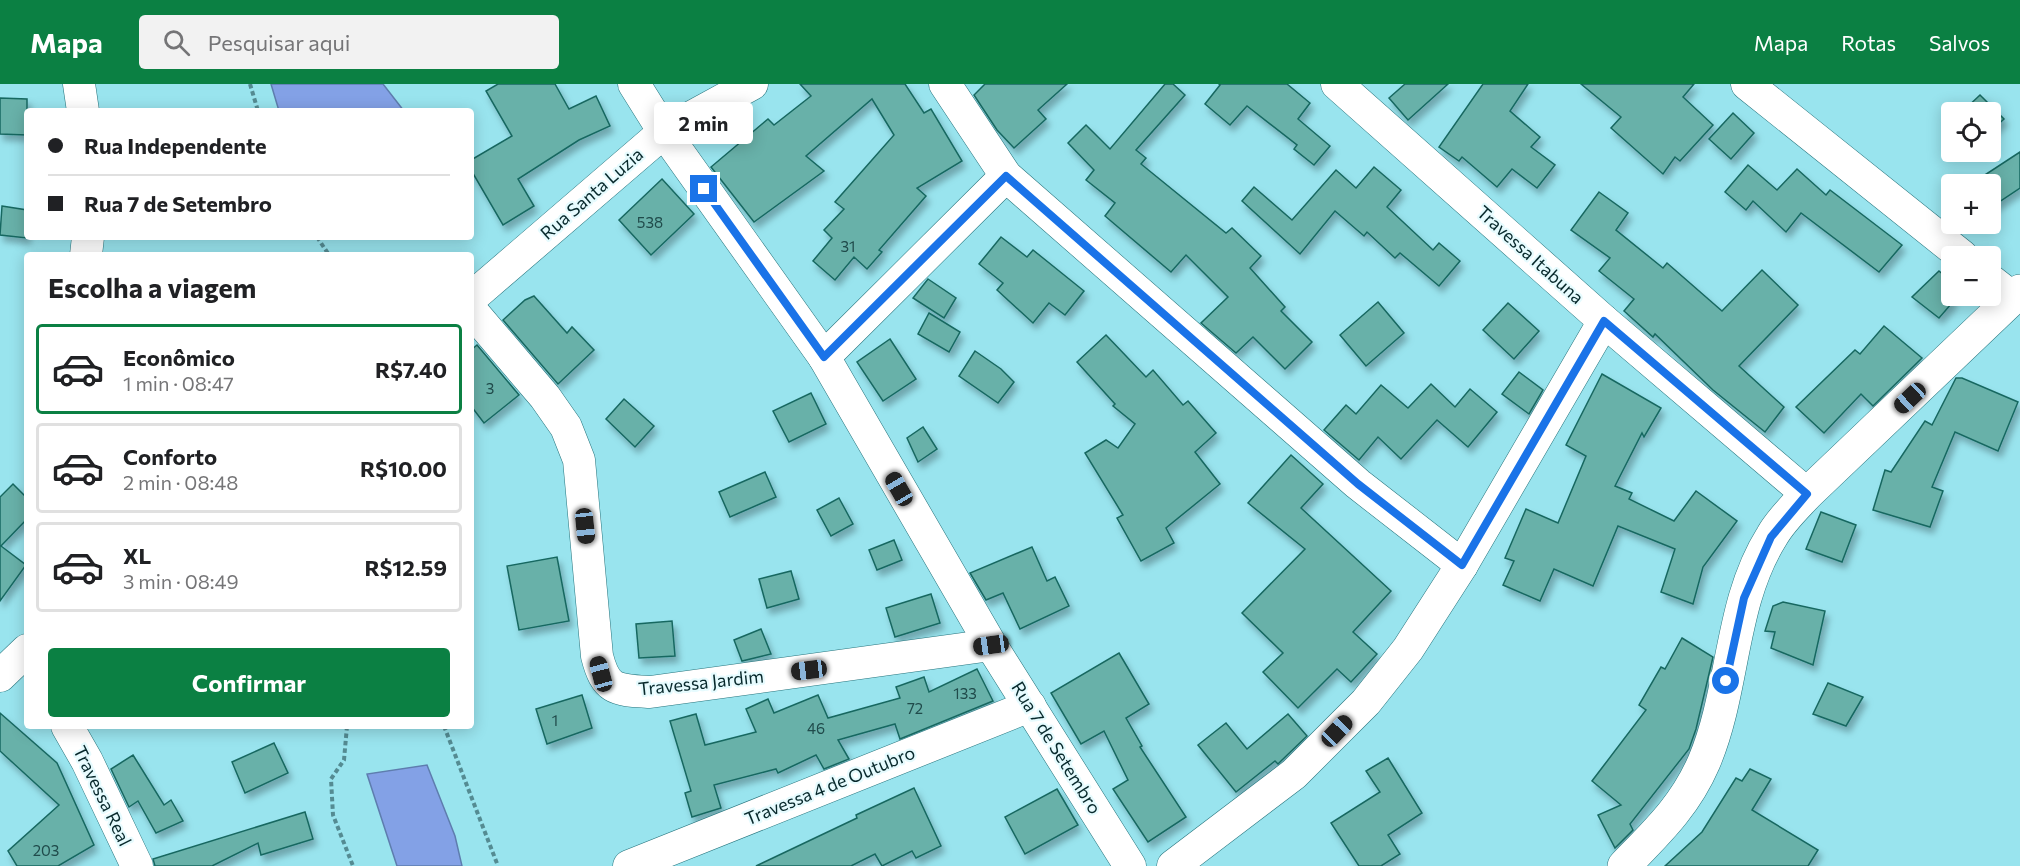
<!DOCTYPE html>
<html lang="pt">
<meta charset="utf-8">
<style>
:root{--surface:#fff;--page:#f2f2f2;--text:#202124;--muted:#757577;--line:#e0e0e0;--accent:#0b8043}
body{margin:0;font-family:Commissioner,sans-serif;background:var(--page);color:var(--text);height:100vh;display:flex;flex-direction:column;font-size:22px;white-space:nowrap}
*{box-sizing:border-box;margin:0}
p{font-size:20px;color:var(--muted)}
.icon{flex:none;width:33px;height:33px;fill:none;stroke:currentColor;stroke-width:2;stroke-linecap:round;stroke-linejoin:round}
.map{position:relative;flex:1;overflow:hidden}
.sheet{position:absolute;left:24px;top:168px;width:450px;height:477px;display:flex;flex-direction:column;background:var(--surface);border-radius:6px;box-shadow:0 3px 15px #0003}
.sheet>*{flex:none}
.top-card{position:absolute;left:24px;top:24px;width:450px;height:132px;border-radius:6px;box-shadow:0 3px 15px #0003;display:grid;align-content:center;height:132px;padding:0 24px;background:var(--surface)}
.controls{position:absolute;left:1941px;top:18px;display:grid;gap:12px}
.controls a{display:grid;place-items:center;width:60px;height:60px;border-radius:6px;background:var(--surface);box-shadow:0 3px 15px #0003;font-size:30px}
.end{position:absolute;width:27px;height:27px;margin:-14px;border:8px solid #1a73e8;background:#fff;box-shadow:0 0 0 3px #fff}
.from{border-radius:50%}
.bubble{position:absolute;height:42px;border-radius:6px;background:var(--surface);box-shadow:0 3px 15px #0003;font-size:20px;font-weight:700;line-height:42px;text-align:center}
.car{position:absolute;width:18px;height:36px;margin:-18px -9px;border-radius:8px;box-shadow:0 0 4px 2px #0007;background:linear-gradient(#222 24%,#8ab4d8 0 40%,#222 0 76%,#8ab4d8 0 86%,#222 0)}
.top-card b{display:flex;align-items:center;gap:21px;height:57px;font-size:22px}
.top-card b+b{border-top:2px solid var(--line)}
.top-card i{width:15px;height:15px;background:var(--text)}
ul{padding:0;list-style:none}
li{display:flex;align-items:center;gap:18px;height:90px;margin:0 12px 9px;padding:0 12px;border:3px solid var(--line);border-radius:6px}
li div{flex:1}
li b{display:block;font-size:22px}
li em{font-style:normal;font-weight:700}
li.on{border-color:var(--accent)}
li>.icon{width:54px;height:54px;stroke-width:1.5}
h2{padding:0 24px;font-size:27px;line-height:72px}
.button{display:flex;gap:12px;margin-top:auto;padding:12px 24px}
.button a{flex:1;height:69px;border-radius:6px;background:var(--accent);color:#fff;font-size:24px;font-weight:700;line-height:69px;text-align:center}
header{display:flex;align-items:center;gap:36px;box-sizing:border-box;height:84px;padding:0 30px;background:var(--accent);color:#fff}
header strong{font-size:28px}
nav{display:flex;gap:33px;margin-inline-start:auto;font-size:21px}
.search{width:420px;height:54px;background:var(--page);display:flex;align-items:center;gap:15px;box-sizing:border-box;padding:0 21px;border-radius:6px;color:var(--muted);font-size:22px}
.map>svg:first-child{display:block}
</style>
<header>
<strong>Mapa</strong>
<div class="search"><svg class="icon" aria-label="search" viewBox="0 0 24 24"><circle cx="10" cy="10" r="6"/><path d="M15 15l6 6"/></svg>Pesquisar aqui</div>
<nav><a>Mapa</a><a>Rotas</a><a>Salvos</a></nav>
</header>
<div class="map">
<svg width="2020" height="782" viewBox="0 0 2020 782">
<defs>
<filter id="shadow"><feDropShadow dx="3.5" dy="6" stdDeviation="3" flood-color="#0004"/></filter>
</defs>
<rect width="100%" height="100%" fill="#99e4ee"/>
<!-- water -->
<g fill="#83a1e6" stroke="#5e7dae" stroke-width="1.5">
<path d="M271 0H383L404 27H279Z"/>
<path d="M427 681 455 752 462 782H397L367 690Z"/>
</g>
<!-- building -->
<g fill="#68b1a9" stroke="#186861" stroke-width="1.5" filter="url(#shadow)">
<path d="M498 0H555L569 25 596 12 610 42 579 56 518 95 534 122 503 141 471 86V76L512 52 486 7Z"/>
<path d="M800 0H905L924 29 931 25 962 77 917 104 926 112 879 166 882 168 867 185 854 173 835 196 813 177 832 154 824 146 844 125 835 118 894 51 872 15 806 72 824 87 754 138 711 83 768 35 774 41 811 12Z"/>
<path d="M985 0H1067L1038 26 1046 35 1014 64 997 46 974 11Z"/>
<path d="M1165 0H1173L1185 11 1136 66 1146 74 1141 80 1226 149 1232 144 1261 172 1250 184 1285 223 1281 227 1312 258 1285 285 1253 253 1236 269 1201 239 1228 213 1186 171 1171 188 1105 132 1115 119 1086 96 1094 86 1068 59 1086 41 1110 65Z"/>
<path d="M1219 0H1287L1310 19 1298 35 1330 62 1314 81 1294 65 1297 61 1247 22 1230 41 1205 20 1220 1Z"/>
<path d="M1405 0H1448L1408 36 1389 14Z"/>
<path d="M1483 0H1528L1510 27 1540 53 1531 63 1555 81 1537 104 1512 85 1497 103 1462 73 1459 77 1439 63Z"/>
<path d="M1581 0H1694L1683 13 1713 41 1680 77 1675 73 1663 90 1611 44 1621 33Z"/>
<path d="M1980 11 2004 35 1990 48V28H1962Z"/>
<path d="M0 14 27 15V51L0 50Z"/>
<path d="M1733 29 1754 49 1731 75 1709 55Z"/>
<path d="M2020 68V104L1990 124V100H1971Z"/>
<path d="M1748 81 1777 106 1797 85 1826 111 1830 106 1902 161 1879 188 1801 129 1786 148 1753 117 1746 126 1725 108Z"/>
<path d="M1374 83 1401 106 1387 123 1433 166 1439 159 1460 177 1439 202 1400 169 1395 174 1367 148 1364 152 1335 127 1300 170 1242 117 1254 103 1292 136 1336 86 1356 104Z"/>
<path d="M662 95 694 130 651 171 619 136Z"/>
<path d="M1599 108 1628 129 1616 146 1663 184 1667 179 1722 227 1762 186 1798 221 1739 282 1784 323 1765 348 1713 306 1655 250 1653 253 1624 227 1634 215 1599 187 1610 174 1571 146Z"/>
<path d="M2 122 27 126V154L0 151Z"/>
<path d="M1001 153 1027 173 1033 166 1084 207 1065 231 1049 219 1033 239 997 206 1003 199 979 180Z"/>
<path d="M1939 187 1952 198V219L1939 234 1912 213Z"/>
<path d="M928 195 956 214 944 234 913 214Z"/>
<path d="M534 212 567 249 572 243 594 266 558 300 503 236 525 216Z"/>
<path d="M1378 218 1404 249 1366 282 1340 251Z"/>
<path d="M1508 219 1539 247 1514 275 1483 246Z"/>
<path d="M929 229 960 248 949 268 918 250Z"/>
<path d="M1884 242 1922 274 1873 322 1861 310 1824 349 1796 323 1855 266 1860 270Z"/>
<path d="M1106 251 1146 293 1153 286 1183 321 1188 317 1216 349 1195 368 1220 400 1166 444 1174 459 1141 477 1117 434 1123 431 1085 369 1106 356 1118 364 1135 340 1113 322 1115 320 1077 278Z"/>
<path d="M890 255 916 295 883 317 857 278Z"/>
<path d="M477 261 519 311 484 339 471 322V266Z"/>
<path d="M975 267 1001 285 1014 298 998 319 959 292Z"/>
<path d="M1519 288 1543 306 1529 330 1502 310Z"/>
<path d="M1602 290 1661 324 1644 353 1642 349 1615 402 1632 409 1629 415 1674 437 1696 407 1737 437 1703 483 1693 520 1661 508 1675 465 1618 442 1593 502 1554 485 1540 517 1503 501 1514 477 1505 474 1526 425 1558 439 1586 372 1566 361Z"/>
<path d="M1956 294H1962L2018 318 1998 367 1955 348 1932 403 1943 407 1930 443 1873 426 1885 386 1891 388 1925 337 1932 341Z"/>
<path d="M1431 300 1455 323 1470 305 1497 328 1468 363 1437 336 1401 375 1378 353 1359 376 1324 346 1346 321 1356 330 1381 301 1408 324Z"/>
<path d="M811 309 826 340 789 358 773 327Z"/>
<path d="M624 315 654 342 635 363 606 335Z"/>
<path d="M923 343 937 365 918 378 907 354Z"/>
<path d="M1291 371 1323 400 1301 424 1391 507 1353 548 1377 570 1351 598 1337 585 1298 624 1263 588 1283 569 1242 529 1305 465 1248 419Z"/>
<path d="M765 388 776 413 730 433 719 408Z"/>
<path d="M13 400 27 414V435L1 462 26 481 0 517V413Z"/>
<path d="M839 414 853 440 831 452 817 426Z"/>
<path d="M1821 428 1856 441 1842 478 1806 465Z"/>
<path d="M894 456 902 476 877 486 869 466Z"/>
<path d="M1032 463 1047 497 1055 493 1069 522 1020 545 1003 509 986 516 970 489Z"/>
<path d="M557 473 569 537 519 546 507 482Z"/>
<path d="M791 487 799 515 767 524 759 495Z"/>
<path d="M931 510 940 539 895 553 886 524Z"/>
<path d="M1783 518 1825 527 1813 581 1771 564 1775 548 1765 547 1773 522Z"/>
<path d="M672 537 675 572 639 574 636 540Z"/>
<path d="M761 545 771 570 742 577 734 556Z"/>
<path d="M1682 554 1713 573 1696 645 1689 665 1630 740 1633 746 1615 764 1598 731 1621 721 1592 697 1646 626 1639 621 1661 583 1665 585Z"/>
<path d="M1119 569 1149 620 1126 634 1142 662 1140 663 1186 733 1148 758 1113 705 1128 696 1104 647 1081 660 1051 609Z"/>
<path d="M977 585 993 617 900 655 895 640 838 656 849 675 824 685 816 671 778 689 776 685 714 701 721 724 692 733 685 709 691 707 670 637 696 630 705 661 756 648 746 625 768 615 774 629 818 611 828 634 900 614 896 603 924 593 929 608Z"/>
<path d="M1828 599 1863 613 1846 642 1813 630Z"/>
<path d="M582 611 592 644 547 660 536 625Z"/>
<path d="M0 629 57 679 94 761 58 782H17L8 767 59 721 0 667Z"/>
<path d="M1288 630 1307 652 1282 676 1278 680 1275 677 1236 708 1198 661 1226 639 1247 665Z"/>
<path d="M274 659 288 689 245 709 232 678Z"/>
<path d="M133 671 164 721 171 716 183 737 156 749 138 717 129 723 111 685Z"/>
<path d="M1388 674 1422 729 1388 751 1400 770 1381 782H1359L1331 739 1380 708 1366 687Z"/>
<path d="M1750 685 1771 695 1752 726 1818 766 1808 782H1665L1702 748 1736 694 1742 697Z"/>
<path d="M914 704 941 762 916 774 912 767 882 782 875 770 851 782H756L857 734 856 731Z"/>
<path d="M1057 705 1078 741 1025 770 1005 733Z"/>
<path d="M305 728 313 755 261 771 258 759 212 782H155L153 775Z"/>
</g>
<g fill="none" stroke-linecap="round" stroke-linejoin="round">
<defs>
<g id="minor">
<path d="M79 0 83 27"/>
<path d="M634 0 664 48 824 273 991 561 1130 782"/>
<path d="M945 0 1006 92 1358 400 1462 481"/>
<path d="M1337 0 1604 237 1807 410"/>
<path d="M1747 0 1962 172"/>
<path d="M86 171 88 153"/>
<path d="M1990 196 2013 214"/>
<path d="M471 214 664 48 752 0"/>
<path d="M471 226 545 313 566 343 579 376 597 572C606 607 616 606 650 608L991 561"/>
<path d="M824 273 1006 92"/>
<path d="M0 592 27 566"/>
<path d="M67 642 87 677 137 782"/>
<path d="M629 782 1030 622"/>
<path d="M1173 782 1294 690 1366 618 1408 565 1462 481 1604 237"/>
</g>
<path id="tertiary" d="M1624 782C1657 748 1685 722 1704 678 1735 605 1729 520 1772 452 1781 436 1795 423 1807 410L2020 207"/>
</defs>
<!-- minor casing -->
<use href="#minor" stroke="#26747d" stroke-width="33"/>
<!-- tertiary casing -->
<use href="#tertiary" stroke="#26747d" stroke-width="34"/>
<!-- path -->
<g stroke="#548b92" stroke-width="4" stroke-dasharray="4.5 3" stroke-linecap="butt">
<path d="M250 0 258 27"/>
<path d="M317 153 329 171"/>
<path d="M347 642 344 676 331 695 333 731 353 782"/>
<path d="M444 642 498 782"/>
</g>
<!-- minor -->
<use href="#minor" stroke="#fff" stroke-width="32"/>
<!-- tertiary -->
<use href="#tertiary" stroke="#fff" stroke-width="33"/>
</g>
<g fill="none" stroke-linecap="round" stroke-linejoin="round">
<!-- route -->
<path stroke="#1a73e8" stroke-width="8" d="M704 105 824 273 1006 92 1358 400 1462 481 1604 237 1807 410 1771 453 1744 514 1726 597"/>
</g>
<g text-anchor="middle" stroke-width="4.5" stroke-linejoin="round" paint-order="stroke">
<!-- number labels -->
<g font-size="15" fill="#204b4b">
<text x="650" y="144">538</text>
<text x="848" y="168">31</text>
<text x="490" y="310">3</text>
<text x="965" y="615">133</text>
<text x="915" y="630">72</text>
<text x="555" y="642">1</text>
<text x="816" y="650">46</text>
<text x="46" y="772">203</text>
</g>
<!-- street labels -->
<g font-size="18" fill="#08292c" stroke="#e6fbfe">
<text transform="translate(592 110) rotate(-41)" y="6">Rua Santa Luzia</text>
<text transform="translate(1530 171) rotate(42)" y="6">Travessa Itabuna</text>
<text transform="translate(701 599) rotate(-6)" y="6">Travessa Jardim</text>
<text transform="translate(1056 664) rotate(58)" y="6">Rua 7 de Setembro</text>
<text transform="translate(830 702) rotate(-22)" y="6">Travessa 4 de Outubro</text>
<text transform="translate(102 712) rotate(64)" y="6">Travessa Real</text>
</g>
</g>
</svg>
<div class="controls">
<a><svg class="icon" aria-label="locate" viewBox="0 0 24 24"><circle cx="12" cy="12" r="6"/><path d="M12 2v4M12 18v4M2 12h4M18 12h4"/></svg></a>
<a>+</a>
<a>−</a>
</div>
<i class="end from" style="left:1726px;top:597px"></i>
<i class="end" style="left:704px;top:105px"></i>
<div class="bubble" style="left:654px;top:18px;width:99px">2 min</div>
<i class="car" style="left:1910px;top:314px;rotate:227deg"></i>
<i class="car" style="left:899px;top:405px;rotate:330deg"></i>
<i class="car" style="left:585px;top:442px;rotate:174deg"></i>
<i class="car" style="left:991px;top:561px;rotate:262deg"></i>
<i class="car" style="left:809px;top:586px;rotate:263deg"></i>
<i class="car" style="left:601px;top:590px;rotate:345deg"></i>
<i class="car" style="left:1337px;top:647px;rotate:44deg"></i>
<div class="top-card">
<b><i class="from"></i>Rua Independente</b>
<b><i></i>Rua 7 de Setembro</b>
</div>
<section class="sheet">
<h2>Escolha a viagem</h2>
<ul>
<li class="on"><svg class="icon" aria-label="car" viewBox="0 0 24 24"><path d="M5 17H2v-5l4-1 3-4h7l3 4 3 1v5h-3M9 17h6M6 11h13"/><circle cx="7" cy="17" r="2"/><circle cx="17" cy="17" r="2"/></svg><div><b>Econômico</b><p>1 min · 08:47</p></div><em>R$7.40</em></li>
<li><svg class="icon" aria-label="car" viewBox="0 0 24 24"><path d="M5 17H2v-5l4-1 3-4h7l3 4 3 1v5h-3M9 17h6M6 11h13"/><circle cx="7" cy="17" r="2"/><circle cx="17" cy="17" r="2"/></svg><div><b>Conforto</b><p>2 min · 08:48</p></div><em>R$10.00</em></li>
<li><svg class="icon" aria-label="car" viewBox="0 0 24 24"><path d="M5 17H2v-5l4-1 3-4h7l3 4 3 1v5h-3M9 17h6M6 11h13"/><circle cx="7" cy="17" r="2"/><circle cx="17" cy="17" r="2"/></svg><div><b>XL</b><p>3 min · 08:49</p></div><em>R$12.59</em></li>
</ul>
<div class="button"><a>Confirmar</a></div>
</section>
</div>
